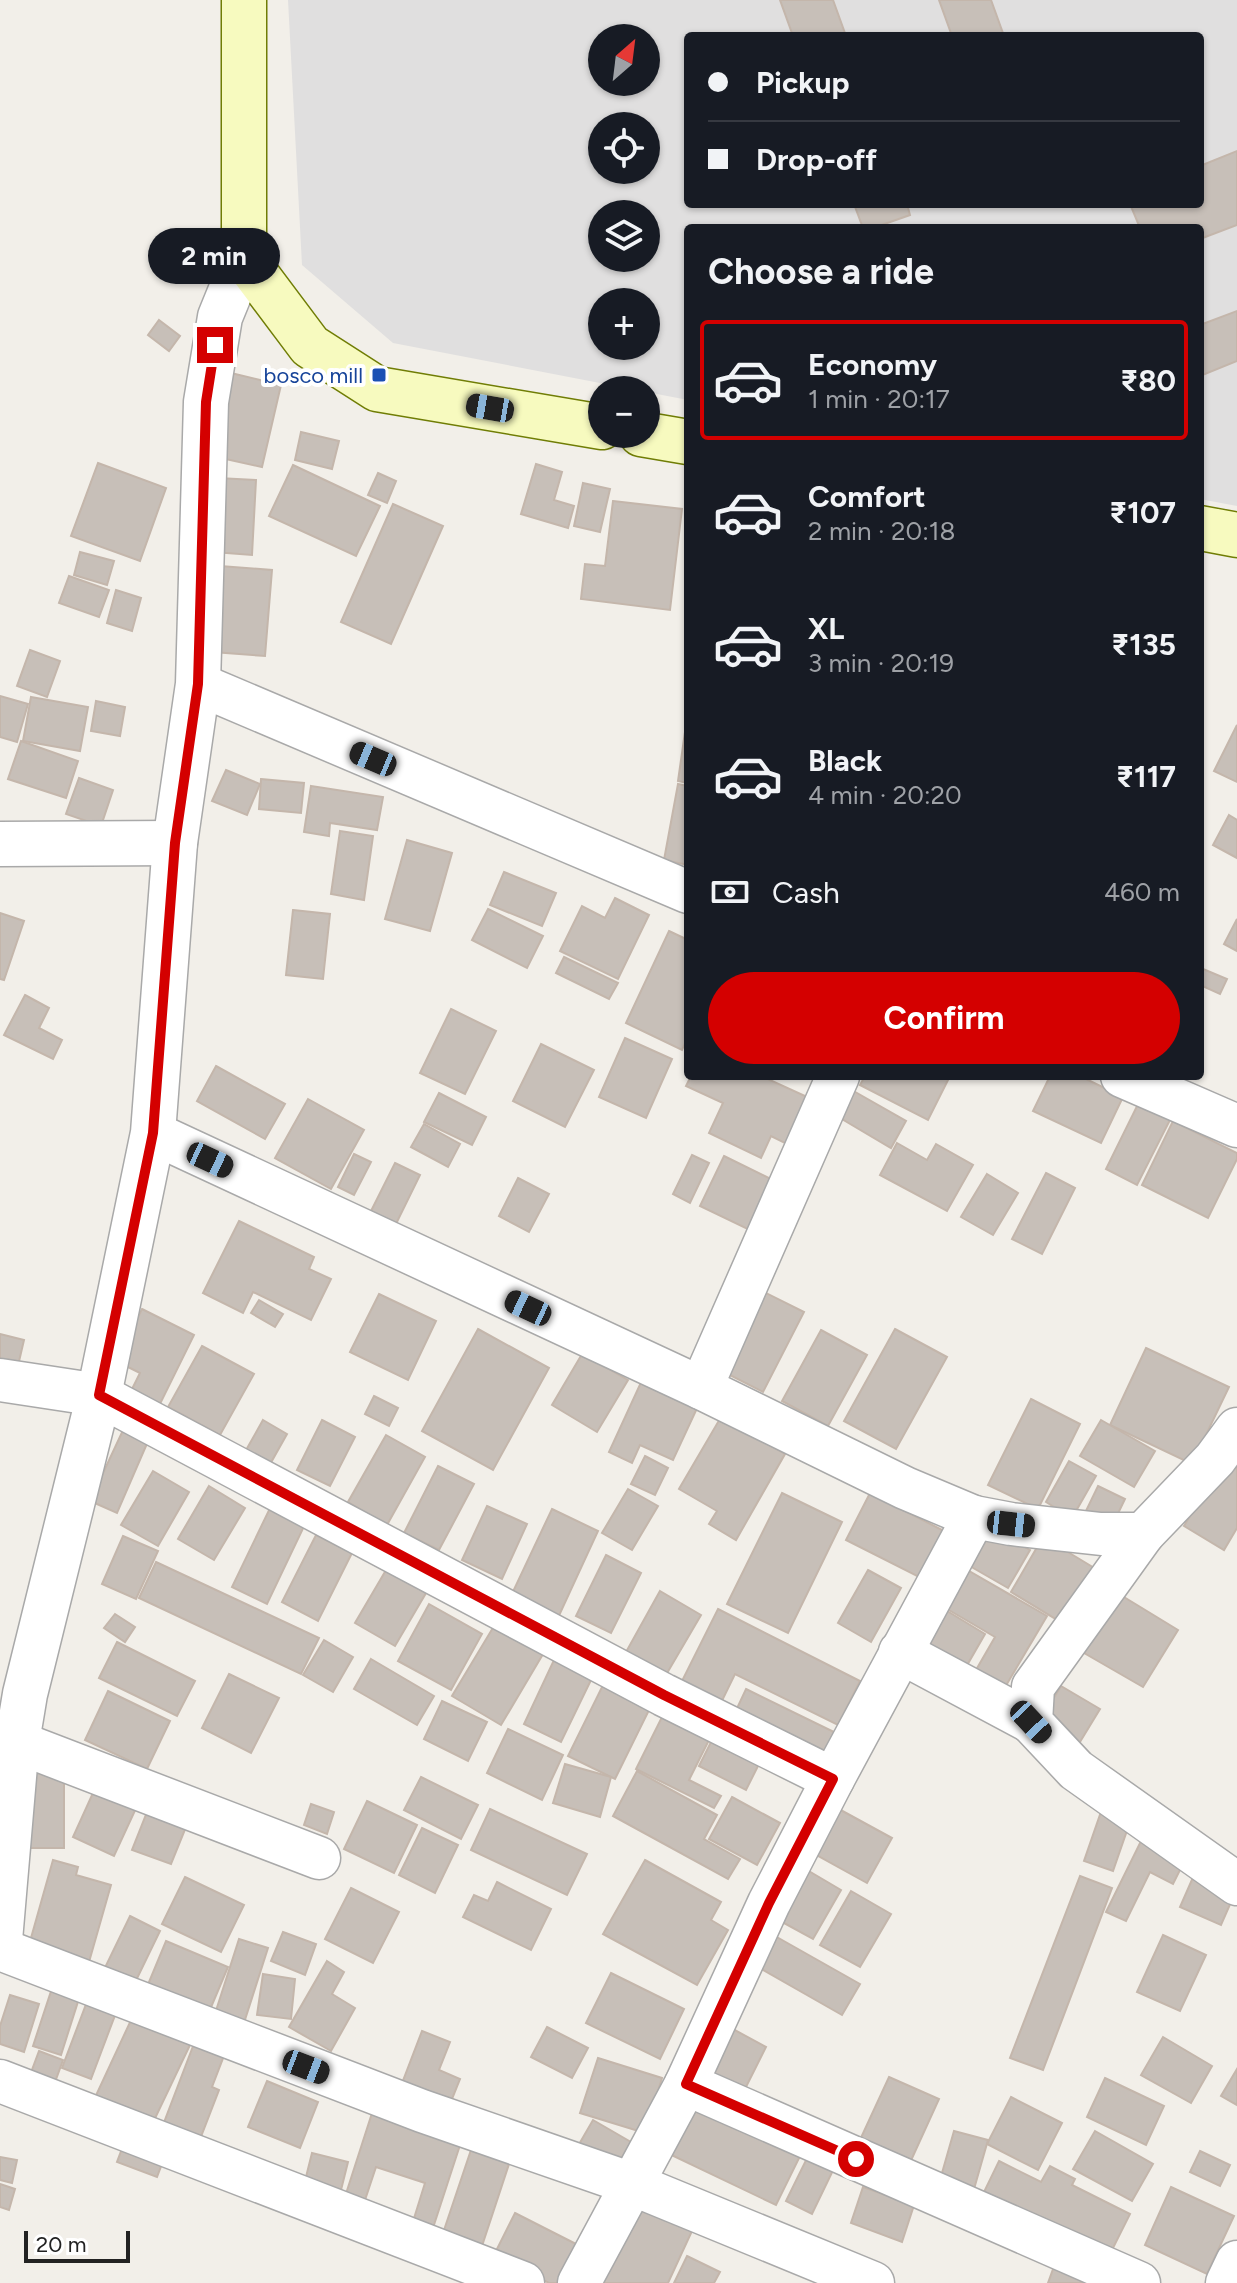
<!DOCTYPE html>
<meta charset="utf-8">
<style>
:root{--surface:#171b24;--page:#242831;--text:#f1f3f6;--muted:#9ea1a6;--line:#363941;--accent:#d40000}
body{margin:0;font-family:Figtree,sans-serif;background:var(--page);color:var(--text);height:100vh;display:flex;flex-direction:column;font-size:30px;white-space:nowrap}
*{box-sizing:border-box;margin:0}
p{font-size:26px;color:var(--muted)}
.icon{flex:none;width:44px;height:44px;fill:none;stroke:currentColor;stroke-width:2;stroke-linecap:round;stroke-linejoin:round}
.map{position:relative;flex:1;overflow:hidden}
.sheet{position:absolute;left:684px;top:224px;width:520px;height:856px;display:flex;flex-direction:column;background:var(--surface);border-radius:8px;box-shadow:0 2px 6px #0004}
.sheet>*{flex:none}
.banner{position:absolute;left:684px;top:32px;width:520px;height:176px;border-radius:8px;box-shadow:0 2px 6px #0004;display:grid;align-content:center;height:176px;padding:0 24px;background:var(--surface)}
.needle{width:52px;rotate:28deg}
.fabs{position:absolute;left:588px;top:24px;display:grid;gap:16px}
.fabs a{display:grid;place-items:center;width:72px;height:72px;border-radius:50%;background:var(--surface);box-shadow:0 2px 6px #0004;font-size:40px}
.scale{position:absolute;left:24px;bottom:20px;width:106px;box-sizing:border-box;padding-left:8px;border:4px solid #222;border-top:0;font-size:22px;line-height:28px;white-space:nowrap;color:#222;-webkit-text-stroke:6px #fff;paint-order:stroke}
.end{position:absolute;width:36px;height:36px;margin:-18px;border:10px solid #d40000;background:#fff;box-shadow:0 0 0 4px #fff}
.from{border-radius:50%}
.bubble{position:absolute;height:56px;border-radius:28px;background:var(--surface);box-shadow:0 2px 6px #0004;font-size:26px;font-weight:700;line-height:56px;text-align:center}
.car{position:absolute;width:24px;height:48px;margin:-24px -12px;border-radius:10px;box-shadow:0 0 6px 2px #0007;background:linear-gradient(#222 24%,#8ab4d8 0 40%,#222 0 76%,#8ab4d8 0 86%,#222 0)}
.banner b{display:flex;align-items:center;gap:28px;height:76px;font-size:30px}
.banner b+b{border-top:2px solid var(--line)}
.banner i{width:20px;height:20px;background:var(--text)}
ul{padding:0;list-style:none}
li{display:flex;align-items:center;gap:24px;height:120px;margin:0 16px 12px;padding:0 8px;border:4px solid transparent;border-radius:8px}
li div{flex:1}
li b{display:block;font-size:30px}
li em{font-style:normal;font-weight:700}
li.on{border-color:var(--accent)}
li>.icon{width:72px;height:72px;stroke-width:1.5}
h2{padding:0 24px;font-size:36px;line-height:96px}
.pay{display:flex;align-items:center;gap:20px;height:88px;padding:0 24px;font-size:30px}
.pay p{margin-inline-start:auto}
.cta{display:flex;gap:16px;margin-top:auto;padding:16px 24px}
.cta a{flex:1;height:92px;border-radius:48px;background:var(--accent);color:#fff;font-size:32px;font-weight:700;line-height:92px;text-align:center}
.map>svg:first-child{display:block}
</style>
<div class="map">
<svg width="1237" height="2283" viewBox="0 0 1237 2283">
<rect width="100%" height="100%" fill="#f2efe9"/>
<!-- residential -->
<path fill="#e0dfdf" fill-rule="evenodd" d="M288 0H1237V506L1200 499V228H688V400L393 343 302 265ZM688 36H1200V204H688ZM602 38H646V82H602ZM602 126H646V170H602ZM602 214H646V258H602ZM602 302H646V346H602Z"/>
<!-- building -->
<g fill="#c7bfb8" stroke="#c4b6ab" stroke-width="2">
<path d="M780 0H833L846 36H793Z"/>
<path d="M939 0H991L1004 36H952Z"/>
<path d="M1237 151V225L1200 239V228H1140L1130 204H1200V166Z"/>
<path d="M854 204H907L910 215 873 228H863Z"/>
<path d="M1237 311V361L1200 376V325Z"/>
<path d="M159 320 180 336 169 351 148 335Z"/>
<path d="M231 373 281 385 262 467 212 456Z"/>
<path d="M301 432 339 441 332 469 295 460Z"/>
<path d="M98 463 166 488 140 561 71 536Z"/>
<path d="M536 464 562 472 554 500 574 506 568 528 521 514Z"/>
<path d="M293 465 380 506 356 556 269 516Z"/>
<path d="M378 473 396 481 387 503 368 495Z"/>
<path d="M218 478 256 480 252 555 214 552Z"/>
<path d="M583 483 610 489 600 532 574 526Z"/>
<path d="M613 501 682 509 670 610 581 599 585 564 605 566Z"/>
<path d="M393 504 443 526 391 644 341 622Z"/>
<path d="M80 552 114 561 107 585 74 575Z"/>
<path d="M220 566 272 570 265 656 213 652Z"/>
<path d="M69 576 109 590 99 617 59 603Z"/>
<path d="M116 590 141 598 132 631 107 623Z"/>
<path d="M30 650 60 661 47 697 17 686Z"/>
<path d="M0 696 28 704 17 742 0 737Z"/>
<path d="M31 697 88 707 80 751 23 741Z"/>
<path d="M96 701 125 707 120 736 91 731Z"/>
<path d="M688 711V783L678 781Z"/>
<path d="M1237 725V782L1214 771Z"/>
<path d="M21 741 78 761 66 798 8 779Z"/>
<path d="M226 770 260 784 247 815 212 801Z"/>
<path d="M79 778 113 790 101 826 66 814Z"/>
<path d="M261 779 304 783 301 813 259 809Z"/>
<path d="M678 784 688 786V865L664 860Z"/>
<path d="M311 786 383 797 377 830 330 823 329 836 304 832Z"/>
<path d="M1229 815 1237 820V858L1213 845Z"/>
<path d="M340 831 373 836 364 900 331 894Z"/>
<path d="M407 840 452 853 430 931 385 919Z"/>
<path d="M504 872 556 893 542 926 490 905Z"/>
<path d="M615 898 649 915 618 979 560 951 582 906 605 918Z"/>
<path d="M488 909 543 936 527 968 472 940Z"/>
<path d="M293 910 330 914 323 979 286 975Z"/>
<path d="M0 913 24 921 4 980 0 979Z"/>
<path d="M1237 919V951L1224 944Z"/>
<path d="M669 931 688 940V1037L682 1050 626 1023Z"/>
<path d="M564 957 618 983 609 999 556 973Z"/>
<path d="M1203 969 1227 979 1220 994 1200 985Z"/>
<path d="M25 995 49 1008 39 1028 62 1040 53 1059 4 1035Z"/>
<path d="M451 1009 496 1031 465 1094 420 1073Z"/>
<path d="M625 1038 672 1059 646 1118 599 1097Z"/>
<path d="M541 1044 594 1070 565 1127 513 1101Z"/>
<path d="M216 1066 285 1104 265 1139 197 1101Z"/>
<path d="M691 1076H761L816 1101 795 1148 771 1136 761 1158 709 1133 723 1103 686 1086Z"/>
<path d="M865 1076H950L928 1120 860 1085Z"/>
<path d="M1050 1076H1080L1123 1097 1101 1143 1033 1111Z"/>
<path d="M850 1089 906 1121 891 1148 835 1115Z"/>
<path d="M439 1093 486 1117 472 1145 424 1122Z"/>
<path d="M308 1099 364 1130 331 1189 275 1158Z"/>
<path d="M1140 1100 1172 1116 1137 1185 1106 1169Z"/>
<path d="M1173 1121 1237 1153V1159L1208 1218 1142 1185Z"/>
<path d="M424 1124 460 1144 448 1167 411 1147Z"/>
<path d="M897 1143 927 1160 936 1144 973 1165 947 1211 880 1175Z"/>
<path d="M354 1154 371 1162 354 1195 338 1187Z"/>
<path d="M692 1155 709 1163 690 1203 673 1194Z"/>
<path d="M724 1156 781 1184 758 1234 700 1206Z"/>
<path d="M395 1163 420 1175 396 1224 371 1211Z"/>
<path d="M1046 1173 1075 1188 1042 1254 1012 1239Z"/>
<path d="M987 1174 1018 1193 993 1235 961 1217Z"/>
<path d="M518 1178 549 1194 529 1232 499 1216Z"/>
<path d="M239 1221 314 1257 309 1269 331 1279 311 1320 253 1292 243 1313 203 1293Z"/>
<path d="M758 1289 804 1312 763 1392 718 1369Z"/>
<path d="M379 1294 436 1321 408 1380 350 1352Z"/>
<path d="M259 1300 283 1314 275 1327 251 1313Z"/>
<path d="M142 1309 194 1335 159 1406 131 1391 140 1373 116 1361Z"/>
<path d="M478 1329 549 1368 493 1470 422 1431Z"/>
<path d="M895 1329 947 1357 896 1449 844 1421Z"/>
<path d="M821 1330 867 1355 828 1426 782 1401Z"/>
<path d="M0 1334 24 1340 17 1370 0 1366Z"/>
<path d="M202 1346 254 1374 220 1435 168 1407Z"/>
<path d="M1146 1348 1229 1387 1192 1464 1110 1425Z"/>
<path d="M582 1354 628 1380 597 1432 552 1405Z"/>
<path d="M643 1378 699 1404 673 1460 640 1445 632 1463 609 1452Z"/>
<path d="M374 1396 398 1408 389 1426 365 1414Z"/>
<path d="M1031 1399 1080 1424 1038 1509 988 1485Z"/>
<path d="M721 1417 785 1454 736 1540 709 1524 717 1511 679 1489Z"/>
<path d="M263 1420 287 1434 269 1466 245 1452Z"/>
<path d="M322 1420 355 1437 330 1486 297 1470Z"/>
<path d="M1101 1420 1155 1451 1134 1487 1080 1456Z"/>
<path d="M124 1428 149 1439 117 1513 90 1501Z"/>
<path d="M386 1435 425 1457 387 1525 348 1502Z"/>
<path d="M1234 1443 1237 1445V1528L1224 1550 1184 1526Z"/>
<path d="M645 1456 668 1468 655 1495 631 1484Z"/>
<path d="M1069 1461 1096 1476 1072 1518 1046 1502Z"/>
<path d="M438 1466 474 1484 439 1550 404 1533Z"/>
<path d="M153 1471 189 1492 158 1546 121 1525Z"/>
<path d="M209 1486 245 1508 214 1560 178 1539Z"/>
<path d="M1098 1486 1125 1499 1112 1526 1085 1513Z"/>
<path d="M628 1489 658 1506 632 1550 602 1533Z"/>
<path d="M782 1493 842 1522 788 1633 727 1604Z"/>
<path d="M870 1493 944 1531 921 1578 846 1540Z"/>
<path d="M272 1504 307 1520 267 1604 232 1587Z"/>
<path d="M487 1506 527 1524 502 1579 462 1560Z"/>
<path d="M552 1509 598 1531 557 1620 510 1598Z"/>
<path d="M984 1523 1030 1550 1008 1588 961 1561Z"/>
<path d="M316 1535 352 1553 318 1621 282 1602Z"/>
<path d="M123 1536 158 1551 136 1599 102 1584Z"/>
<path d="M1043 1537 1096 1569 1064 1624 1011 1592Z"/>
<path d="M606 1555 641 1573 611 1633 576 1616Z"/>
<path d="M156 1562 319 1638 301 1674 139 1598Z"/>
<path d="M964 1568 1047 1616 1001 1694 972 1677 995 1637 942 1606Z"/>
<path d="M386 1570 426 1593 395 1646 355 1623Z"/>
<path d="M868 1570 901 1588 871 1642 838 1623Z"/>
<path d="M660 1591 701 1615 666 1675 626 1652Z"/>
<path d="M1119 1594 1178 1630 1143 1687 1084 1653Z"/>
<path d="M934 1603 985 1634 966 1667 914 1636Z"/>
<path d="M429 1604 482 1634 451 1690 398 1661Z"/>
<path d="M718 1609 860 1681 838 1725 735 1674 717 1711 677 1691Z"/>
<path d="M115 1614 135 1627 125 1642 104 1628Z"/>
<path d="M494 1626 543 1654 501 1725 452 1696Z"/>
<path d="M324 1640 353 1657 333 1692 303 1675Z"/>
<path d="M117 1642 195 1681 177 1716 99 1678Z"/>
<path d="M371 1659 434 1696 417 1725 354 1689Z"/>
<path d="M554 1660 592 1678 561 1742 524 1724Z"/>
<path d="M229 1674 279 1698 251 1753 202 1728Z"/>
<path d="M604 1683 651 1706 615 1779 568 1756Z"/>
<path d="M1061 1686 1100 1709 1080 1742 1041 1719Z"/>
<path d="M746 1689 834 1732 821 1761 732 1719Z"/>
<path d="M108 1691 170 1721 147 1769 85 1740Z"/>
<path d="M442 1701 487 1722 468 1761 424 1739Z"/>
<path d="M669 1703 716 1726 689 1780 721 1796 714 1808 636 1769Z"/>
<path d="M508 1729 563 1755 542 1800 487 1773Z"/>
<path d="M716 1732 763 1756 746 1790 699 1766Z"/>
<path d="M565 1764 611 1777 600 1817 553 1803Z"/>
<path d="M22 1771 64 1772V1848H22Z"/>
<path d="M637 1771 717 1815 704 1839 740 1859 728 1879 613 1816Z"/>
<path d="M421 1777 478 1805 461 1839 404 1810Z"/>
<path d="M97 1784 138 1804 114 1856 73 1837Z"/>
<path d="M732 1797 780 1823 757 1865 709 1839Z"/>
<path d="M367 1801 417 1825 394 1873 344 1849Z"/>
<path d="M311 1804 334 1812 327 1834 304 1825Z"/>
<path d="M1103 1806 1132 1816 1113 1871 1084 1861Z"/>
<path d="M149 1807 188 1822 171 1864 132 1850Z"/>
<path d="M837 1808 892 1838 867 1883 813 1853Z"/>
<path d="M490 1809 587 1854 567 1895 471 1850Z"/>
<path d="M422 1828 458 1845 435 1893 399 1875Z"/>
<path d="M1143 1837 1186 1858 1173 1884 1150 1872 1126 1921 1106 1912Z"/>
<path d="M53 1860 78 1867 76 1875 111 1885 89 1962 29 1945Z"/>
<path d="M645 1860 721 1902 711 1920 728 1930 697 1985 603 1934Z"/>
<path d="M802 1867 841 1890 813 1939 773 1917Z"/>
<path d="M1194 1875 1235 1893 1221 1925 1180 1907Z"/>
<path d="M1080 1876 1112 1888 1043 2070 1010 2058Z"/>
<path d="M185 1877 244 1905 221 1952 162 1924Z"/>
<path d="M497 1882 551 1909 531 1950 463 1917 474 1895 488 1901Z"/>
<path d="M351 1888 399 1912 373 1963 325 1939Z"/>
<path d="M851 1891 891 1914 860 1967 820 1945Z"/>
<path d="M130 1916 160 1931 129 1995 99 1980Z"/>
<path d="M283 1932 316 1944 305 1975 271 1961Z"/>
<path d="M1163 1935 1206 1955 1180 2011 1137 1992Z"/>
<path d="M775 1936 860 1984 842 2015 758 1967Z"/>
<path d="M239 1939 268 1948 242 2029 213 2020Z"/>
<path d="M166 1941 228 1967 204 2024 142 1999Z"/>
<path d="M327 1961 344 1972 332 1994 355 2008 331 2051 289 2027Z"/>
<path d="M611 1973 684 2009 660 2059 586 2023Z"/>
<path d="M263 1974 295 1979 291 2019 257 2015Z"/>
<path d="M55 1979 82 1989 61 2055 33 2046Z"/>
<path d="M10 1995 39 2004 24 2052 0 2044V2026Z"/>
<path d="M88 1999 117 2010 91 2079 62 2068Z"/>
<path d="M132 2018 190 2045 149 2131 92 2104Z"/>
<path d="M547 2027 588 2048 572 2078 531 2057Z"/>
<path d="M731 2028 766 2047 741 2097 705 2079Z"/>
<path d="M422 2031 450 2042 439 2070 460 2079 450 2104 401 2086Z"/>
<path d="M1163 2037 1212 2066 1191 2103 1141 2075Z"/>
<path d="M195 2041 225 2053 212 2087 219 2090 197 2147 160 2133Z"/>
<path d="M39 2051 63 2060 50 2096 26 2086Z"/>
<path d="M598 2058 662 2078 645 2133 580 2113Z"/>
<path d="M1237 2069V2105L1221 2096Z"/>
<path d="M889 2077 939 2099 909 2165 859 2142Z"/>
<path d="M1105 2078 1164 2106 1146 2145 1087 2117Z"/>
<path d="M267 2081 318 2102 300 2148 248 2127Z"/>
<path d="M689 2095 803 2150 776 2205 663 2151Z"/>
<path d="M1011 2097 1062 2123 1038 2170 987 2144Z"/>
<path d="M373 2110 462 2139 431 2234 411 2228 425 2183 376 2167 362 2209 343 2203Z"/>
<path d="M593 2120 631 2142 612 2175 574 2153Z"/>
<path d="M954 2131 988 2140 974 2189 940 2180Z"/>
<path d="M1095 2131 1153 2164 1132 2201 1073 2169Z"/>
<path d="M126 2138 166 2153 157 2177 117 2162Z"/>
<path d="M474 2141 512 2155 480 2252 441 2239Z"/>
<path d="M812 2148 838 2160 812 2214 786 2201Z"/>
<path d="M1200 2151 1230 2165 1220 2186 1190 2172Z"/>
<path d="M312 2153 348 2162 339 2198 303 2189Z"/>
<path d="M0 2157 17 2160 12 2183 0 2180Z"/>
<path d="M999 2161 1041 2182 1050 2166 1075 2179 1072 2185 1130 2214 1110 2254 984 2192Z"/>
<path d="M0 2184 15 2189 9 2210 0 2207Z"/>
<path d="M863 2187 914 2205 902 2242 851 2223Z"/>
<path d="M1171 2187 1234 2216 1207 2274 1145 2245Z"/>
<path d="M636 2205 692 2231 668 2283H600Z"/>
<path d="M515 2213 582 2247 564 2283H549L494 2255Z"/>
<path d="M687 2256 720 2272 714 2283H674Z"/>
<path d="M1057 2258 1094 2283H1048Z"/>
</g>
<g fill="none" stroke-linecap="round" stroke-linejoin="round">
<defs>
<g id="minor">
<path d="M198 684 688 892"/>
<path d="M1122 1076 1237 1126"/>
<path d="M153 1133 701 1388 905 1488 974 1517 1011 1524 1101 1534H1143L1215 1459 1237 1429"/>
<path d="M0 1380 99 1395 664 1695 833 1779"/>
<path d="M701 1388 838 1076"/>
<path d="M1143 1534 1033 1687 1031 1722 1076 1770 1237 1884"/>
<path d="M900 1652 1031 1722"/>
<path d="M17 1742 319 1858"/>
<path d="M0 1949 422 2111 632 2184 873 2283"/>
<path d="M0 2081 523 2283"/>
<path d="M686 2084 1139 2283"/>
<path d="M579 2283 686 2084 769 1903 833 1779 974 1517"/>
<path d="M1227 2283 1237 2262"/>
</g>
<g id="tertiary">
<path d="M0 844 175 843"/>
<path d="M0 1940 17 1742 25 1694 99 1395 153 1133 175 843 198 684 206 402 220 317 244 258"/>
</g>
<g id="secondary">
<path d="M244 0V258L310 346 377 389 602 427"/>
<path d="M641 434 688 442"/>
<path d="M1200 528 1237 535"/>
</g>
</defs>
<!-- minor casing -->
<use href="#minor" stroke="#a9a9a9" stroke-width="45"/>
<!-- tertiary casing -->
<use href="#tertiary" stroke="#a9a9a9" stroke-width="47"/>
<!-- secondary casing -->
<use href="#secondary" stroke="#707d05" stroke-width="47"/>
<!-- minor -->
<use href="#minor" stroke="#fff" stroke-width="42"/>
<!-- tertiary -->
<use href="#tertiary" stroke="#fff" stroke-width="44"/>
<!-- secondary -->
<use href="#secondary" stroke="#f7fabf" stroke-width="44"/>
</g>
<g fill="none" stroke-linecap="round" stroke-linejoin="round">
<!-- route -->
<path stroke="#d40000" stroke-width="10" d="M215 345 206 402 198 684 175 843 153 1133 99 1395 664 1695 833 1779 769 1903 686 2084 856 2159"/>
</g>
<!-- markers -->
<rect fill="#1a4fb4" stroke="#fff" stroke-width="3" x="371" y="367" width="16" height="16" rx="4"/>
<g text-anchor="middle" stroke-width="8" stroke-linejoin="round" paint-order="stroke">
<!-- transit labels -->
<g font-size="22" fill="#164399" stroke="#fff" text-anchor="end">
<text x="363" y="383">bosco mill</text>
</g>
</g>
</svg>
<div class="fabs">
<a><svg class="needle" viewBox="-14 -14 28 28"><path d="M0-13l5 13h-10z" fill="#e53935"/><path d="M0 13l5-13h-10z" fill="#9ea1a6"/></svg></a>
<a><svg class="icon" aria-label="locate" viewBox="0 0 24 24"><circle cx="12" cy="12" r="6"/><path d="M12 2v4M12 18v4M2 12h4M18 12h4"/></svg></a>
<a><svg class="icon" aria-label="layers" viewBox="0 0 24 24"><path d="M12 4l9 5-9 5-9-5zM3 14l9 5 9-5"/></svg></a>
<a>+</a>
<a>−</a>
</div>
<div class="scale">20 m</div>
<i class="end from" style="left:856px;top:2159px"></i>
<i class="end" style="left:215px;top:345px"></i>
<div class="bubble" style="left:148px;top:228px;width:132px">2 min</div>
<i class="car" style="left:490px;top:408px;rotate:280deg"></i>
<i class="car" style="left:373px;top:759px;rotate:293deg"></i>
<i class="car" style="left:210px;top:1160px;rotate:115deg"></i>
<i class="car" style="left:528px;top:1308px;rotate:295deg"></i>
<i class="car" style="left:1011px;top:1524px;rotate:96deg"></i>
<i class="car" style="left:1031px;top:1722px;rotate:137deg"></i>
<i class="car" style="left:306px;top:2067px;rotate:111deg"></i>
<div class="banner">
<b><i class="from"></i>Pickup</b>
<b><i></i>Drop-off</b>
</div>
<section class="sheet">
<h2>Choose a ride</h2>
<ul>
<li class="on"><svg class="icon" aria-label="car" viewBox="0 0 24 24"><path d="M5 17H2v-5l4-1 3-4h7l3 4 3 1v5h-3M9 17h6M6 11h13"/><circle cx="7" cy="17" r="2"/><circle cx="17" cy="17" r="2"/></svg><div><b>Economy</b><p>1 min · 20:17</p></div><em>₹80</em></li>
<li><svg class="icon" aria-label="car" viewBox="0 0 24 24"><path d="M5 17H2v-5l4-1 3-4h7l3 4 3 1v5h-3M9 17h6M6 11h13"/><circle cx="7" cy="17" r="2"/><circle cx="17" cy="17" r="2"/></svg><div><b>Comfort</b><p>2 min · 20:18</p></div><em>₹107</em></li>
<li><svg class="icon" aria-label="car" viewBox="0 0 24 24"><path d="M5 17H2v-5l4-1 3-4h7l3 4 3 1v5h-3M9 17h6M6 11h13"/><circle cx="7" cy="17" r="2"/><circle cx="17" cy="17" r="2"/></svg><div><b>XL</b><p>3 min · 20:19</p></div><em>₹135</em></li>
<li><svg class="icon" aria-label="car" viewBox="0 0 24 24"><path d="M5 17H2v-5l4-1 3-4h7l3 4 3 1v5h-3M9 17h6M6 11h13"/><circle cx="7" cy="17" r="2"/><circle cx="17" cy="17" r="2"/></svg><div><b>Black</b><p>4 min · 20:20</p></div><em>₹117</em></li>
</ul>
<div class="pay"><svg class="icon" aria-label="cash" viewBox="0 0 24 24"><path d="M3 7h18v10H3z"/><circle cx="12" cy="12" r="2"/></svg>Cash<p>460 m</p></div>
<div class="cta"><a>Confirm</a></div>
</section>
</div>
